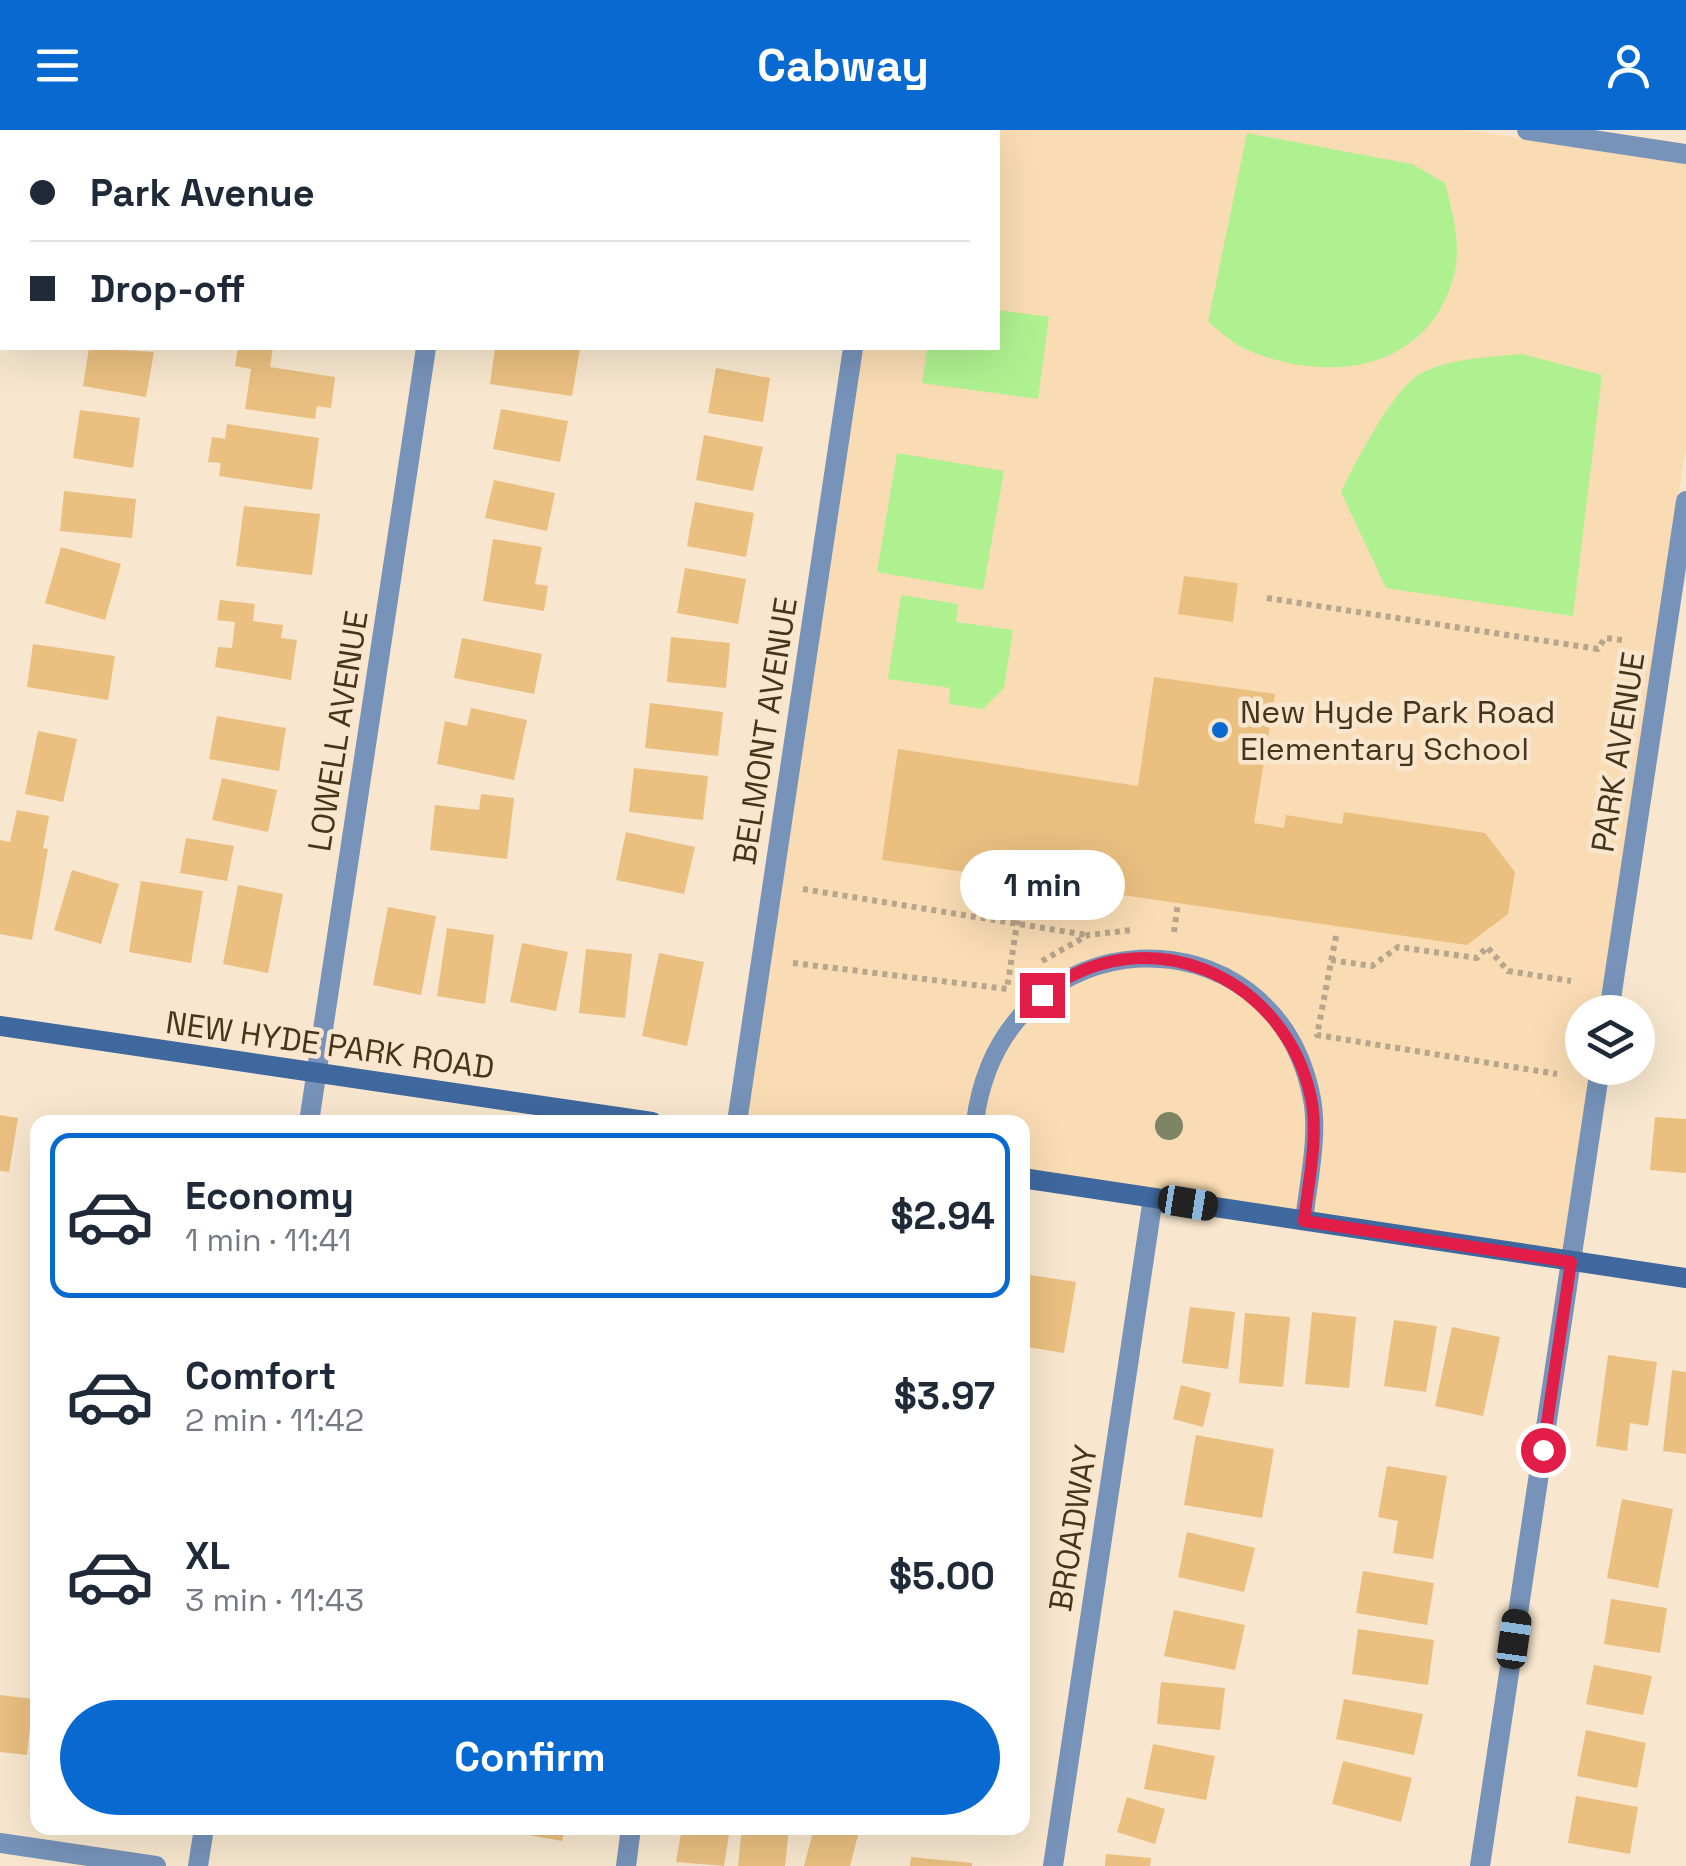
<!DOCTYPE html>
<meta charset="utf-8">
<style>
:root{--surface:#fff;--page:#f6f6f7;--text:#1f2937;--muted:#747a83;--line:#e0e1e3;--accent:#0869d1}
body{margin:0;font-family:"Space Grotesk",sans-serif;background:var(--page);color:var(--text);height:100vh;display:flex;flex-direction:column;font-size:38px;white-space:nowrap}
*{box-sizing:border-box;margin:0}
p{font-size:32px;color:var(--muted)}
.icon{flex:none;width:55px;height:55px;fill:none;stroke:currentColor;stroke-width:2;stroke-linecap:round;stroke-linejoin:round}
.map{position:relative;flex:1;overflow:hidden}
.side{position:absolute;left:30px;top:985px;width:1000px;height:720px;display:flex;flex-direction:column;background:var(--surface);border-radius:20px;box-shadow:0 10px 40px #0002}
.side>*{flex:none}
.top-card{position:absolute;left:0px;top:0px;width:1000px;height:220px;box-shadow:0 10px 40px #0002;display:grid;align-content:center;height:220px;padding:0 30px;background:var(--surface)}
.fabs{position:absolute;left:1565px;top:865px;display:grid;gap:20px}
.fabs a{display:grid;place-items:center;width:90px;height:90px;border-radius:50%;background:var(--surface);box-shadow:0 10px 40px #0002;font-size:50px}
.end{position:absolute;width:45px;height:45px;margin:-22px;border:12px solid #e11d48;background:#fff;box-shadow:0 0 0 5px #fff}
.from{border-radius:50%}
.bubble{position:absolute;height:70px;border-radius:35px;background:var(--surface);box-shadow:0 10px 40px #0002;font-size:32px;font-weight:800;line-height:70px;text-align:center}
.car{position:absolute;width:30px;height:60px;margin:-30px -15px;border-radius:12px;box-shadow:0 0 8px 2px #0007;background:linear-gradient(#222 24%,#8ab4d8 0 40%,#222 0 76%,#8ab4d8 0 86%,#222 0)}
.top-card b{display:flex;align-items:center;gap:35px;height:95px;font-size:38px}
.top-card b+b{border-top:2px solid var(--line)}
.top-card i{width:25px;height:25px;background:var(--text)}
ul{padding:18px 0 0;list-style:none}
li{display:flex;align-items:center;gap:30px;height:165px;margin:0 20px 15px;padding:0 10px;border:5px solid transparent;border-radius:20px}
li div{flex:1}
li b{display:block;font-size:38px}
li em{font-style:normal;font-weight:800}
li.current{border-color:var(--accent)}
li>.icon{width:90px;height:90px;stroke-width:1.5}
.cta{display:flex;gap:20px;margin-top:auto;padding:20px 30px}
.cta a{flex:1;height:115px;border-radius:60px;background:var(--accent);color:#fff;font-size:40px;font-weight:800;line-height:115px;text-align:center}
header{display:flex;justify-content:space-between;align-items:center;height:130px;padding:0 30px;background:var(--accent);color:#fff;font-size:45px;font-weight:800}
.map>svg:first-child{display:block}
</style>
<header><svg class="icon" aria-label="menu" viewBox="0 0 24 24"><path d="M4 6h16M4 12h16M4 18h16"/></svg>Cabway<svg class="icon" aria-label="person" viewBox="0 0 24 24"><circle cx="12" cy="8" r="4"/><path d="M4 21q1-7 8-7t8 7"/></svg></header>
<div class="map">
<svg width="1686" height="1736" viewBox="0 0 1686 1736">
<rect width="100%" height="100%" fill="#f8e7ce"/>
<!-- built -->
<path fill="#f9dcb3" d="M891 0H1466L1686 33V317L1599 882H1582V938H1591L1561 1130 1023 1048 1022 992H738L857 218H998V2Z"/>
<!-- green -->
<g fill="#aff191">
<path d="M1247 3 1412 34 1445 53C1452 81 1462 115 1454 145 1428 242 1328 255 1245 219 1232 213 1220 201 1208 192Z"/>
<path d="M998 180 1049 187 1038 269 922 253 927 218H998Z"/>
<path d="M1522 224 1602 245 1573 486 1386 458 1341 362C1356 332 1392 260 1420 244 1448 228 1491 227 1522 224Z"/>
<path d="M897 323 1004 341 983 460 877 442Z"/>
<path d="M901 465 958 474 956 492 1013 500 1004 558 983 579 949 574 950 558 888 549Z"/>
</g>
<!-- building -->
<g fill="#eabf80">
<path d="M89 218 154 222 146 267 83 256Z"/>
<path d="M238 218H273L270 237 335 247 331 278 317 276 315 289 245 279 251 239 235 236Z"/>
<path d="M495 218H580L572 266 490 254Z"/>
<path d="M716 238 770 248 763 292 708 283Z"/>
<path d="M501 279 568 291 560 332 493 319Z"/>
<path d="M80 280 140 288 133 338 73 328Z"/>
<path d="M227 294 319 308 312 360 219 346 221 333 208 332 212 307 225 309Z"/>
<path d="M704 305 763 317 753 361 696 350Z"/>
<path d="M494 350 555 363 547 401 485 388Z"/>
<path d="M64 361 136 369 132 408 60 401Z"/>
<path d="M695 372 754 383 746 427 687 416Z"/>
<path d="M244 376 320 384 312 445 236 436Z"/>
<path d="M493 409 542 417 535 454 548 456 544 481 483 471Z"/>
<path d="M61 417 121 434 105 490 45 473Z"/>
<path d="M685 438 746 449 738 494 677 483Z"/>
<path d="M1184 446 1238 453 1233 492 1178 484Z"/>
<path d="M220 470 255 474 253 491 283 495 281 508 297 510 291 550 215 537 218 517 232 518 235 492 217 490Z"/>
<path d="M671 507 730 513 726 558 667 552Z"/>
<path d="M462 508 542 524 534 564 454 548Z"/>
<path d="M33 514 115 526 108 570 27 557Z"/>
<path d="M1154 547 1275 564 1254 693 1284 698 1286 685 1342 694 1344 682 1485 703 1515 742 1508 784 1467 815 882 730 898 619 1138 656Z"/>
<path d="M650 573 723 582 718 626 645 618Z"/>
<path d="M471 578 527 590 514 650 437 634 445 591 467 596Z"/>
<path d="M217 586 286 598 279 641 209 629Z"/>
<path d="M38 601 77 609 63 672 25 664Z"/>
<path d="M634 638 708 646 703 690 629 682Z"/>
<path d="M222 648 277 660 268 702 212 690Z"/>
<path d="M481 664 514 668 507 729 430 720 435 675 479 680Z"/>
<path d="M17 680 49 686 43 718 48 719 32 810 0 804V710L10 712Z"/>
<path d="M626 702 695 717 684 764 616 750Z"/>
<path d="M186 708 234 716 227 751 180 743Z"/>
<path d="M72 740 119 754 101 814 54 800Z"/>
<path d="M141 751 203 761 191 833 129 822Z"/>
<path d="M238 755 283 764 268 843 223 834Z"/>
<path d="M388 777 436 786 421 865 373 855Z"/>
<path d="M447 798 494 805 485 874 437 866Z"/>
<path d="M522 813 568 822 556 881 510 872Z"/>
<path d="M586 819 632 824 625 888 579 883Z"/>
<path d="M659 823 704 832 687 916 642 906Z"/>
<path d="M0 985 18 988 9 1042 0 1041Z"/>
<path d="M1655 987 1686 989V1043L1650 1040Z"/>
<path d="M1030 1145 1076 1152 1064 1223 1022 1216Z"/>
<path d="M1190 1177 1235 1182 1228 1239 1182 1233Z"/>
<path d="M1312 1182 1356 1187 1349 1258 1305 1254Z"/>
<path d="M1245 1183 1290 1187 1283 1257 1239 1253Z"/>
<path d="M1394 1190 1437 1196 1426 1262 1384 1256Z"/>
<path d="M1452 1197 1500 1207 1483 1286 1435 1276Z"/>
<path d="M1608 1225 1657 1232 1648 1296 1630 1293 1627 1321 1596 1316Z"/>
<path d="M1672 1240 1686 1242V1324L1663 1321Z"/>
<path d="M1181 1255 1211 1263 1203 1297 1173 1289Z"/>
<path d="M1196 1305 1274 1319 1262 1388 1184 1375Z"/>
<path d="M1387 1336 1447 1346 1433 1429 1393 1423 1398 1391 1378 1387Z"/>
<path d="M1622 1369 1673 1379 1658 1458 1607 1448Z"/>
<path d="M1187 1402 1255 1418 1244 1462 1178 1447Z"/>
<path d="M1363 1441 1434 1453 1427 1495 1356 1483Z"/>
<path d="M1611 1469 1667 1478 1660 1523 1604 1514Z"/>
<path d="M1174 1480 1245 1495 1235 1540 1164 1526Z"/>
<path d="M1358 1499 1434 1510 1428 1555 1352 1544Z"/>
<path d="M1594 1535 1652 1546 1643 1585 1586 1574Z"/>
<path d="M1161 1552 1225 1558 1220 1600 1157 1594Z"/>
<path d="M0 1565 33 1569 27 1625 0 1622Z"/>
<path d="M1344 1569 1423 1584 1414 1625 1336 1609Z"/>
<path d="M1586 1600 1646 1613 1637 1658 1577 1646Z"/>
<path d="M1153 1614 1215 1626 1206 1670 1144 1659Z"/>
<path d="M1343 1631 1412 1648 1401 1692 1332 1674Z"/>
<path d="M1576 1666 1638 1677 1630 1724 1568 1713Z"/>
<path d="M1127 1667 1165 1679 1155 1714 1117 1702Z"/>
<path d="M518 1698H565L562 1711 517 1703Z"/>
<path d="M682 1698H730L724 1736 676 1732Z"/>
<path d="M742 1698H789L785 1736H738Z"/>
<path d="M814 1698 859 1701 850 1736H804Z"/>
<path d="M1106 1724 1151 1728 1150 1736H1105Z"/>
<path d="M911 1727 972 1733V1736H910Z"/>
</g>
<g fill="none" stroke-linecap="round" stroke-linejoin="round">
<!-- path -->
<g stroke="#b7a58c" stroke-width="6" stroke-dasharray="5 5" stroke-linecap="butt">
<path d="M956 0 957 2"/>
<path d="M1267 468 1598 519 1605 508 1622 510"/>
<path d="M803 759 1087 805"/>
<path d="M1174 802 1178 773"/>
<path d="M1336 806 1317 905 1557 944"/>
<path d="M1331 830 1372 836 1398 817 1477 828 1487 817 1508 841 1571 851"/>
<path d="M1042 831 1088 805 1132 800"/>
<path d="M793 833 1007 859 1022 761"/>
</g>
<!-- lane -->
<path stroke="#7793b9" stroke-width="18" d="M975 992C1002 782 1275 774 1312 969 1319 1007 1308 1053 1304 1091"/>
<!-- street -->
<g stroke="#7793b9" stroke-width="20">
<path d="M1527 0 1686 24"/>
<path d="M31 2V0"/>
<path d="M459 2V0"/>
<path d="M885 2V0"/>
<path d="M0 208 2 192"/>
<path d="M1609 882 1686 371"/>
<path d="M309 992 426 218"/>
<path d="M737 992 853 218"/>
<path d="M0 1713 156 1736"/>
<path d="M198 1736 204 1698"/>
<path d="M626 1736 631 1698"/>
<path d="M1053 1736 1153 1068"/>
<path d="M1480 1736 1600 938"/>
</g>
<!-- secondary -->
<g stroke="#3f689f" stroke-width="20">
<path d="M0 896 652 992"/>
<path d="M1022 1048 1686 1148"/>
</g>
</g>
<!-- trees -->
<circle fill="#7e8564" cx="1169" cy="996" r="14"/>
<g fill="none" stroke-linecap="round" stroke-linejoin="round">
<!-- route -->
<path stroke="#e11d48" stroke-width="12" d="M1042 865C1143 784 1285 844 1311 968 1319 1006 1308 1053 1304 1091L1571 1132 1543 1320"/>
</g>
<!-- markers -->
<circle fill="#0869d1" stroke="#f8e7ce" stroke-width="4" cx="1220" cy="600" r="10"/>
<g text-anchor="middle" stroke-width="9" stroke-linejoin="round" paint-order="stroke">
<!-- poi labels -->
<g font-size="32" fill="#47351b" stroke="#f8e7ce" text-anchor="start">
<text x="1240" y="593">New Hyde Park Road<tspan x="1240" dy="37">Elementary School</tspan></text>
</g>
<!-- street labels -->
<g font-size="32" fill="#47351b" stroke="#f8e7ce">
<text transform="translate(338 601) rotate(-81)" y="11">LOWELL AVENUE</text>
<text transform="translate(765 601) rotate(-81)" y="11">BELMONT AVENUE</text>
<text transform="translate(1618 622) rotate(-81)" y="11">PARK AVENUE</text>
<text transform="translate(330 915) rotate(8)" y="11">NEW HYDE PARK ROAD</text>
<text transform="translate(1073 1398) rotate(-81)" y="11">BROADWAY</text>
</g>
</g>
</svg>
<div class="fabs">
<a><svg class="icon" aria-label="layers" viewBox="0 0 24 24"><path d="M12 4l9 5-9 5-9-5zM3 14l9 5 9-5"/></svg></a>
</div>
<i class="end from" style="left:1543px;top:1320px"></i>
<i class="end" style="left:1042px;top:865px"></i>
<div class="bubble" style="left:960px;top:720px;width:165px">1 min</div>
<i class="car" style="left:1188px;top:1073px;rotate:99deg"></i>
<i class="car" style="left:1514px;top:1509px;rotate:8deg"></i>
<div class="top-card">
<b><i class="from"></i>Park Avenue</b>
<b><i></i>Drop-off</b>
</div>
<section class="side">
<ul>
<li class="current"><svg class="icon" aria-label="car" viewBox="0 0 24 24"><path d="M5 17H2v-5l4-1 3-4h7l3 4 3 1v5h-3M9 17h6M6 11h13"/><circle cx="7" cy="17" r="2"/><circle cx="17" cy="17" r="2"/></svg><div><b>Economy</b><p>1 min · 11:41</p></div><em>$2.94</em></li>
<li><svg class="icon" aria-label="car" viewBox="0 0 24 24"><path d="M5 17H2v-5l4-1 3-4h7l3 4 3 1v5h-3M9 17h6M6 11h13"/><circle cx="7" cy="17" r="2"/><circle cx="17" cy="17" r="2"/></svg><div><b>Comfort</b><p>2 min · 11:42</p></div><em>$3.97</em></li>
<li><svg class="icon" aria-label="car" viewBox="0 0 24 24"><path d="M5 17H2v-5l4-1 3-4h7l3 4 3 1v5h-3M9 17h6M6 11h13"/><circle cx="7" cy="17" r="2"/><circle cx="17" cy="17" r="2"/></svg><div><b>XL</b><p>3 min · 11:43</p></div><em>$5.00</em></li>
</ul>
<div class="cta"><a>Confirm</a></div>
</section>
</div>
